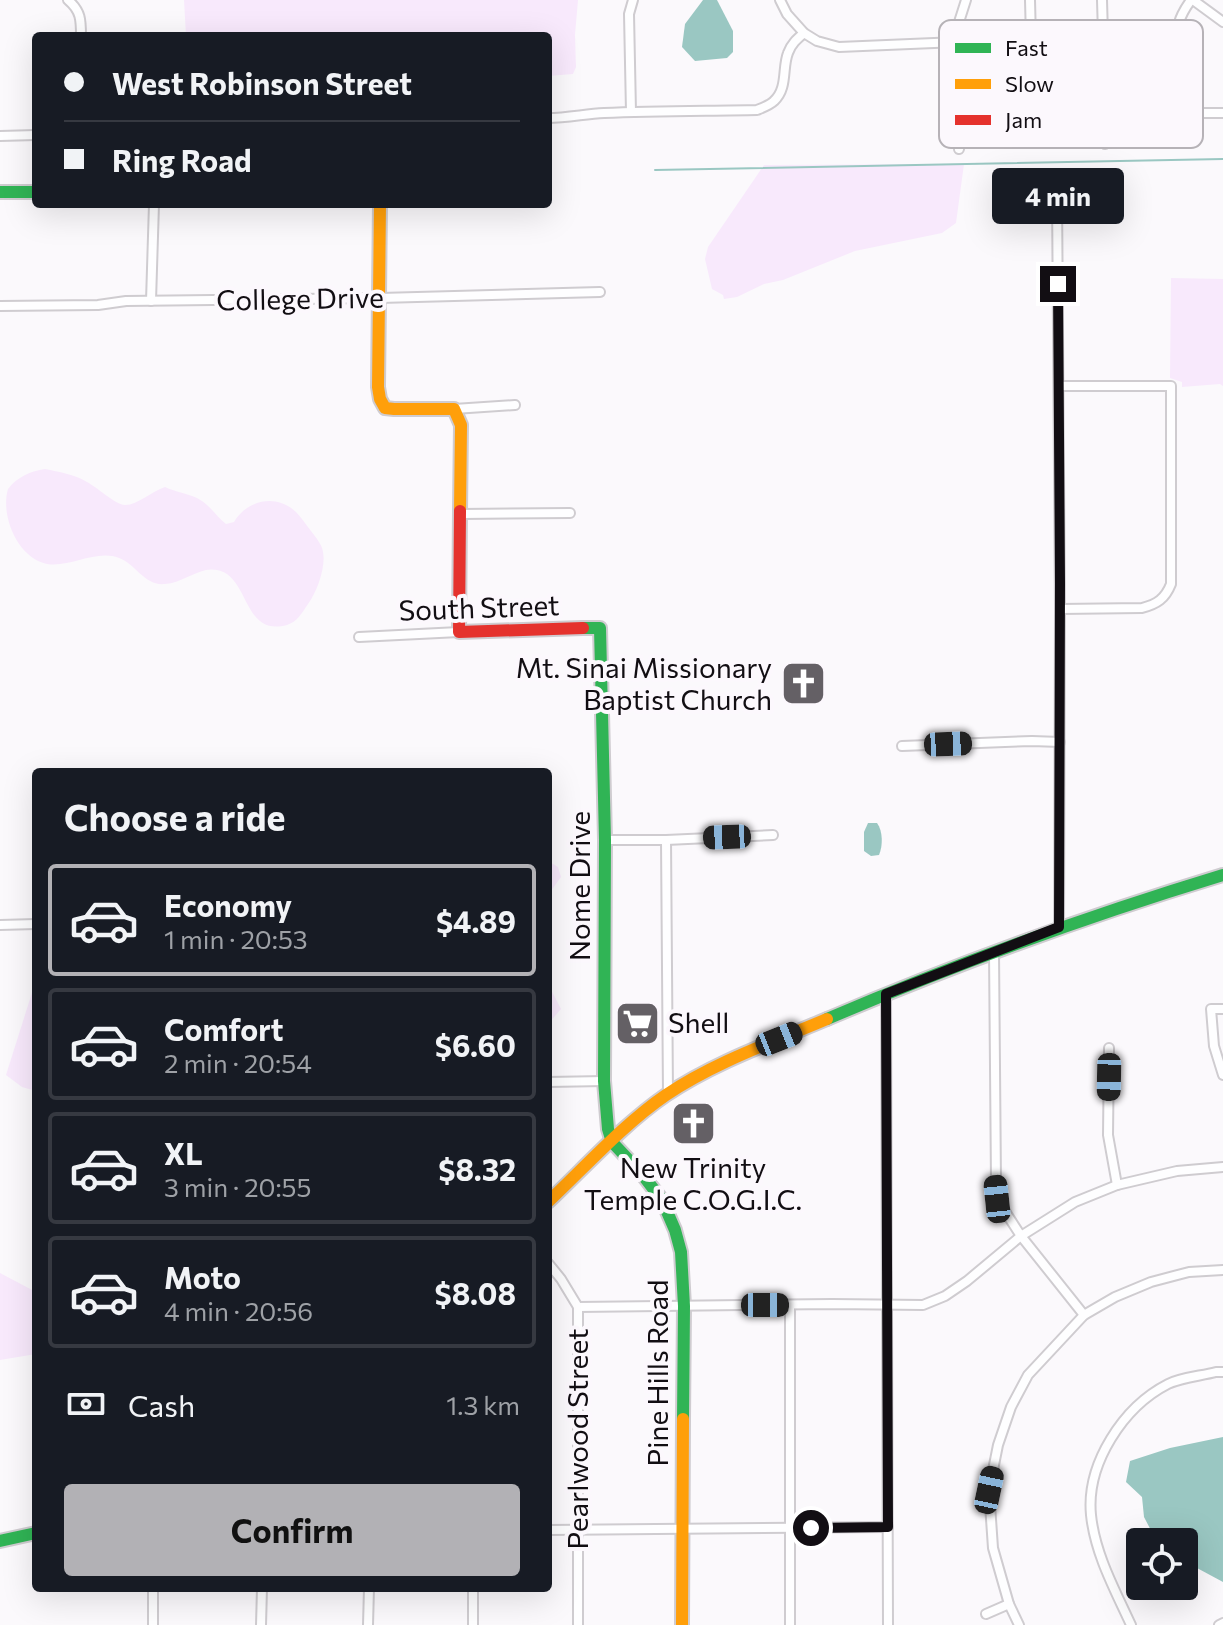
<!DOCTYPE html>
<meta charset="utf-8">
<style>
:root{--surface:#171b24;--page:#20242c;--text:#f1f3f6;--muted:#9ea1a6;--line:#363941;--accent:#b2b1b5}
body{margin:0;font-family:Commissioner,sans-serif;background:var(--page);color:var(--text);height:100vh;display:flex;flex-direction:column;font-size:30px;white-space:nowrap}
*{box-sizing:border-box;margin:0}
p{font-size:26px;color:var(--muted)}
.icon{flex:none;width:44px;height:44px;fill:none;stroke:currentColor;stroke-width:2;stroke-linecap:round;stroke-linejoin:round}
.map{position:relative;flex:1;overflow:hidden}
.side{position:absolute;left:32px;top:768px;width:520px;height:824px;display:flex;flex-direction:column;background:var(--surface);border-radius:8px;box-shadow:0 8px 32px #0002}
.side>*{flex:none}
.hud{position:absolute;left:32px;top:32px;width:520px;height:176px;border-radius:8px;box-shadow:0 8px 32px #0002;display:grid;align-content:center;height:176px;padding:0 32px;background:var(--surface)}
.tools{position:absolute;left:1126px;top:1528px;display:grid;gap:16px}
.tools a{display:grid;place-items:center;width:72px;height:72px;border-radius:8px;background:var(--surface);box-shadow:0 8px 32px #0002;font-size:40px}
.end{position:absolute;width:36px;height:36px;margin:-18px;border:10px solid #120e13;background:#fff;box-shadow:0 0 0 4px #fff}
.from{border-radius:50%}
.bubble{position:absolute;height:56px;border-radius:8px;background:var(--surface);box-shadow:0 8px 32px #0002;font-size:26px;font-weight:700;line-height:56px;text-align:center}
.car{position:absolute;width:24px;height:48px;margin:-24px -12px;border-radius:10px;box-shadow:0 0 6px 2px #0007;background:linear-gradient(#222 24%,#8ab4d8 0 40%,#222 0 76%,#8ab4d8 0 86%,#222 0)}
.hud b{display:flex;align-items:center;gap:28px;height:76px;font-size:30px}
.hud b+b{border-top:2px solid var(--line)}
.hud i{width:20px;height:20px;background:var(--text)}
ul{padding:0;list-style:none}
li{display:flex;align-items:center;gap:24px;height:112px;margin:0 16px 12px;padding:0 16px;border:4px solid var(--line);border-radius:8px}
li div{flex:1}
li b{display:block;font-size:30px}
li em{font-style:normal;font-weight:700}
li.on{border-color:var(--accent)}
li>.icon{width:72px;height:72px;stroke-width:1.5}
h2{padding:0 32px;font-size:36px;line-height:96px}
.pay{display:flex;align-items:center;gap:20px;height:88px;padding:0 32px;font-size:30px}
.pay p{margin-inline-start:auto}
.action{display:flex;gap:16px;margin-top:auto;padding:16px 32px}
.action a{flex:1;height:92px;border-radius:8px;background:var(--accent);color:#111;font-size:32px;font-weight:700;line-height:92px;text-align:center}
.map>svg:first-child{display:block}
</style>
<div class="map">
<svg width="1223" height="1625" viewBox="0 0 1223 1625">
<rect width="100%" height="100%" fill="#fbf9fc"/>
<!-- green -->
<g fill="#f8e9fc">
<path d="M184 0H578L575 35 576 67 573 74 548 76V36H186Z"/>
<path d="M964 164 956 223 942 233 855 251 783 280 764 284 737 297 724 299 723 295 712 289 705 259 708 247 764 165Z"/>
<path d="M1171 278 1223 279V386L1220 384 1182 387V382L1170 378Z"/>
<path d="M45 469C59 472 74 474 87 482 97 487 114 504 125 505 138 505 152 491 165 487 177 493 190 493 202 501 211 507 217 517 226 524L234 522C247 500 276 493 296 512 302 518 306 525 311 531 316 538 322 544 323 552 326 567 317 592 308 604 302 613 297 622 287 625 242 637 250 576 217 570 200 566 183 583 165 584 144 586 136 564 119 558 96 549 70 568 47 564 18 558 0 516 8 489 17 477 31 471 45 469Z"/>
<path d="M548 861 558 867 561 877 548 895Z"/>
<path d="M36 980V1091L22 1087 6 1075Z"/>
<path d="M548 984 561 1009 548 1024Z"/>
<path d="M0 1273 36 1292V1354L0 1360Z"/>
</g>
<!-- water -->
<g fill="#9ac7c2">
<path d="M703 0H717L733 31V52L727 58 695 61 682 47 685 24Z"/>
<path d="M868 823H877C883 831 883 846 879 855L871 856 864 851V832Z"/>
<path d="M1223 1437V1582L1184 1561V1542H1159L1156 1540 1144 1517 1142 1497 1126 1482 1130 1461 1170 1448Z"/>
</g>
<g fill="none" stroke-linecap="round" stroke-linejoin="round">
<!-- stream -->
<path stroke="#9ac7c2" stroke-width="2" d="M655 170 1223 159"/>
<defs>
<g id="street">
<path d="M68 0C81 11 81 20 81 36"/>
<path d="M780 0 787 14 804 33 817 41 839 47 958 42"/>
<path d="M1030 0 1033 117"/>
<path d="M1102 0 1105 104 1100 114 1104 121 1105 144"/>
<path d="M1193 0 1223 22"/>
<path d="M1181 108 1191 113H1223"/>
<path d="M631 112 629 14 633 0"/>
<path d="M965 116 987 119 1090 117 1100 114"/>
<path d="M548 118C567 118 585 114 604 113 655 111 706 111 757 110 762 108 770 105 774 101 788 88 782 68 788 53 791 44 797 39 804 33"/>
<path d="M0 136 36 135"/>
<path d="M1176 136V114L1181 108C1176 91 1175 40 1179 23 1181 14 1186 7 1191 0"/>
<path d="M959 149 965 116 960 105 959 22 966 0"/>
<path d="M151 301 154 204"/>
<path d="M0 306 98 305 126 301 380 298 600 292"/>
<path d="M1059 386H1171V584C1165 599 1157 604 1142 608L1060 609"/>
<path d="M454 409 515 405"/>
<path d="M461 514 570 513"/>
<path d="M359 637 459 632"/>
<path d="M902 746 1032 741 1060 742"/>
<path d="M605 840H666L773 835"/>
<path d="M666 840 668 1094"/>
<path d="M0 925 36 924"/>
<path d="M1059 927 1060 609 1057 192 1062 180"/>
<path d="M994 952 996 1182 997 1199 1021 1236 1084 1315"/>
<path d="M886 994 888 1625"/>
<path d="M1223 1009H1211L1214 1046 1223 1075"/>
<path d="M1109 1048 1108 1135 1117 1185"/>
<path d="M548 1082 604 1081"/>
<path d="M548 1263 561 1279 578 1307V1625"/>
<path d="M578 1307 832 1304 923 1305 945 1296 967 1281 1021 1236 1075 1202 1117 1185 1177 1171 1223 1167"/>
<path d="M548 1530 888 1527"/>
<path d="M153 1588V1625"/>
<path d="M986 1614 1009 1604"/>
<path d="M261 1625 262 1588"/>
<path d="M368 1625 369 1588"/>
<path d="M473 1625V1588"/>
<path d="M790 1625V1305"/>
<path d="M1019 1625 1009 1604 993 1548 989 1490 998 1445 1011 1407 1028 1375 1084 1315 1115 1297 1151 1282 1189 1272 1223 1270"/>
<path d="M1131 1625C1115 1590 1095 1554 1091 1515 1086 1464 1123 1407 1168 1384 1182 1377 1201 1376 1216 1372H1223"/>
<path d="M1219 1625 1223 1623"/>
</g>
<g id="fast">
<path d="M0 192H36"/>
<path d="M583 628H600L605 840 604 1081 608 1129 612 1142 642 1174 662 1200 675 1230 681 1252 684 1306 683 1419"/>
<path d="M827 1019C956 964 1088 916 1223 875"/>
<path d="M0 1541 36 1533"/>
</g>
<g id="slow">
<path d="M380 204 378 387 380 399 385 408 394 409H454L461 425 460 511"/>
<path d="M548 1202C585 1167 625 1123 666 1095 715 1062 773 1042 827 1019"/>
<path d="M682 1625 683 1419"/>
</g>
<path id="jam" d="M460 511 459 632 583 628"/>
</defs>
<!-- street casing -->
<use href="#street" stroke="#cfccd0" stroke-width="12"/>
<!-- fast casing -->
<use href="#fast" stroke="#cfccd0" stroke-width="16"/>
<!-- slow casing -->
<use href="#slow" stroke="#cfccd0" stroke-width="16"/>
<!-- jam casing -->
<use href="#jam" stroke="#cfccd0" stroke-width="16"/>
<!-- street -->
<use href="#street" stroke="#fefeff" stroke-width="8"/>
<!-- fast -->
<use href="#fast" stroke="#30b455" stroke-width="12"/>
<!-- slow -->
<use href="#slow" stroke="#ff9f0a" stroke-width="12"/>
<!-- jam -->
<use href="#jam" stroke="#e5322d" stroke-width="12"/>
</g>
<g fill="none" stroke-linecap="round" stroke-linejoin="round">
<!-- route -->
<path stroke="#120e13" stroke-width="10" d="M811 1528 888 1527 886 994 1059 927 1060 583 1058 284"/>
</g>
<!-- icons -->
<defs>
<symbol id="church-square" viewBox="-11 -11 22 22"><rect x="-9" y="-9" width="18" height="18" rx="4" fill="#646065" stroke="#fcf8fd"/><path d="M-1.2-6h2.4v3.5h3.3v2.4h-3.3V6h-2.4V-.1h-3.3v-2.4h3.3Z" fill="#fff"/></symbol>
<symbol id="supermarket-square" viewBox="-11 -11 22 22"><rect x="-9" y="-9" width="18" height="18" rx="4" fill="#646065" stroke="#fcf8fd"/><path d="M-6-5.5h2.5l.6 2H6L4.5 2H-2.5L-4.4-4H-6ZM-1.5 3.2a1.3 1.3 0 1 0 .1 0ZM3 3.2a1.3 1.3 0 1 0 .1 0Z" fill="#fff"/></symbol>
</defs>
<g fill-rule="evenodd">
<use href="#church-square" x="778" y="658" width="51" height="51"/>
<use href="#supermarket-square" x="612" y="998" width="51" height="51"/>
<use href="#church-square" x="668" y="1098" width="51" height="51"/>
</g>
<g text-anchor="middle" stroke-width="8" stroke-linejoin="round" paint-order="stroke">
<!-- street labels -->
<g font-size="28" fill="#120e13" stroke="#fcf8fd">
<text transform="translate(300 299) rotate(-1)" y="10">College Drive</text>
<text transform="translate(479 608) rotate(-2)" y="10">South Street</text>
<text transform="translate(580 886) rotate(-90)" y="10">Nome Drive</text>
<text transform="translate(658 1373) rotate(-90)" y="10">Pine Hills Road</text>
<text transform="translate(578 1439) rotate(-90)" y="10">Pearlwood Street</text>
</g>
<!-- poi labels -->
<g font-size="28" fill="#120e13" stroke="#fcf8fd" text-anchor="end">
<text x="772" y="678">Mt. Sinai Missionary<tspan x="772" dy="32">Baptist Church</tspan></text>
<text x="668" y="1033" text-anchor="start">Shell</text>
<text x="693" y="1178" text-anchor="middle">New Trinity<tspan x="693" dy="32">Temple C.O.G.I.C.</tspan></text>
</g>
</g>
<!-- legend -->
<rect x="939" y="20" width="264" height="128" rx="12" fill="#fcf8fd" stroke="#b6b2b7" stroke-width="2"/>
<rect x="955" y="43" width="36" height="10" fill="#30b455"/>
<rect x="955" y="79" width="36" height="10" fill="#ff9f0a"/>
<rect x="955" y="115" width="36" height="10" fill="#e5322d"/>
<g font-size="22" fill="#120e13">
<text x="1005" y="56">Fast</text>
<text x="1005" y="92">Slow</text>
<text x="1005" y="128">Jam</text>
</g>
</svg>
<div class="tools">
<a><svg class="icon" aria-label="locate" viewBox="0 0 24 24"><circle cx="12" cy="12" r="6"/><path d="M12 2v4M12 18v4M2 12h4M18 12h4"/></svg></a>
</div>
<i class="end from" style="left:811px;top:1528px"></i>
<i class="end" style="left:1058px;top:284px"></i>
<div class="bubble" style="left:992px;top:168px;width:132px">4 min</div>
<i class="car" style="left:948px;top:744px;rotate:88deg"></i>
<i class="car" style="left:727px;top:837px;rotate:268deg"></i>
<i class="car" style="left:779px;top:1039px;rotate:68deg"></i>
<i class="car" style="left:1109px;top:1077px;rotate:181deg"></i>
<i class="car" style="left:997px;top:1199px;rotate:354deg"></i>
<i class="car" style="left:765px;top:1305px;rotate:90deg"></i>
<i class="car" style="left:989px;top:1490px;rotate:12deg"></i>
<div class="hud">
<b><i class="from"></i>West Robinson Street</b>
<b><i></i>Ring Road</b>
</div>
<section class="side">
<h2>Choose a ride</h2>
<ul>
<li class="on"><svg class="icon" aria-label="car" viewBox="0 0 24 24"><path d="M5 17H2v-5l4-1 3-4h7l3 4 3 1v5h-3M9 17h6M6 11h13"/><circle cx="7" cy="17" r="2"/><circle cx="17" cy="17" r="2"/></svg><div><b>Economy</b><p>1 min · 20:53</p></div><em>$4.89</em></li>
<li><svg class="icon" aria-label="car" viewBox="0 0 24 24"><path d="M5 17H2v-5l4-1 3-4h7l3 4 3 1v5h-3M9 17h6M6 11h13"/><circle cx="7" cy="17" r="2"/><circle cx="17" cy="17" r="2"/></svg><div><b>Comfort</b><p>2 min · 20:54</p></div><em>$6.60</em></li>
<li><svg class="icon" aria-label="car" viewBox="0 0 24 24"><path d="M5 17H2v-5l4-1 3-4h7l3 4 3 1v5h-3M9 17h6M6 11h13"/><circle cx="7" cy="17" r="2"/><circle cx="17" cy="17" r="2"/></svg><div><b>XL</b><p>3 min · 20:55</p></div><em>$8.32</em></li>
<li><svg class="icon" aria-label="car" viewBox="0 0 24 24"><path d="M5 17H2v-5l4-1 3-4h7l3 4 3 1v5h-3M9 17h6M6 11h13"/><circle cx="7" cy="17" r="2"/><circle cx="17" cy="17" r="2"/></svg><div><b>Moto</b><p>4 min · 20:56</p></div><em>$8.08</em></li>
</ul>
<div class="pay"><svg class="icon" aria-label="cash" viewBox="0 0 24 24"><path d="M3 7h18v10H3z"/><circle cx="12" cy="12" r="2"/></svg>Cash<p>1.3 km</p></div>
<div class="action"><a>Confirm</a></div>
</section>
</div>
